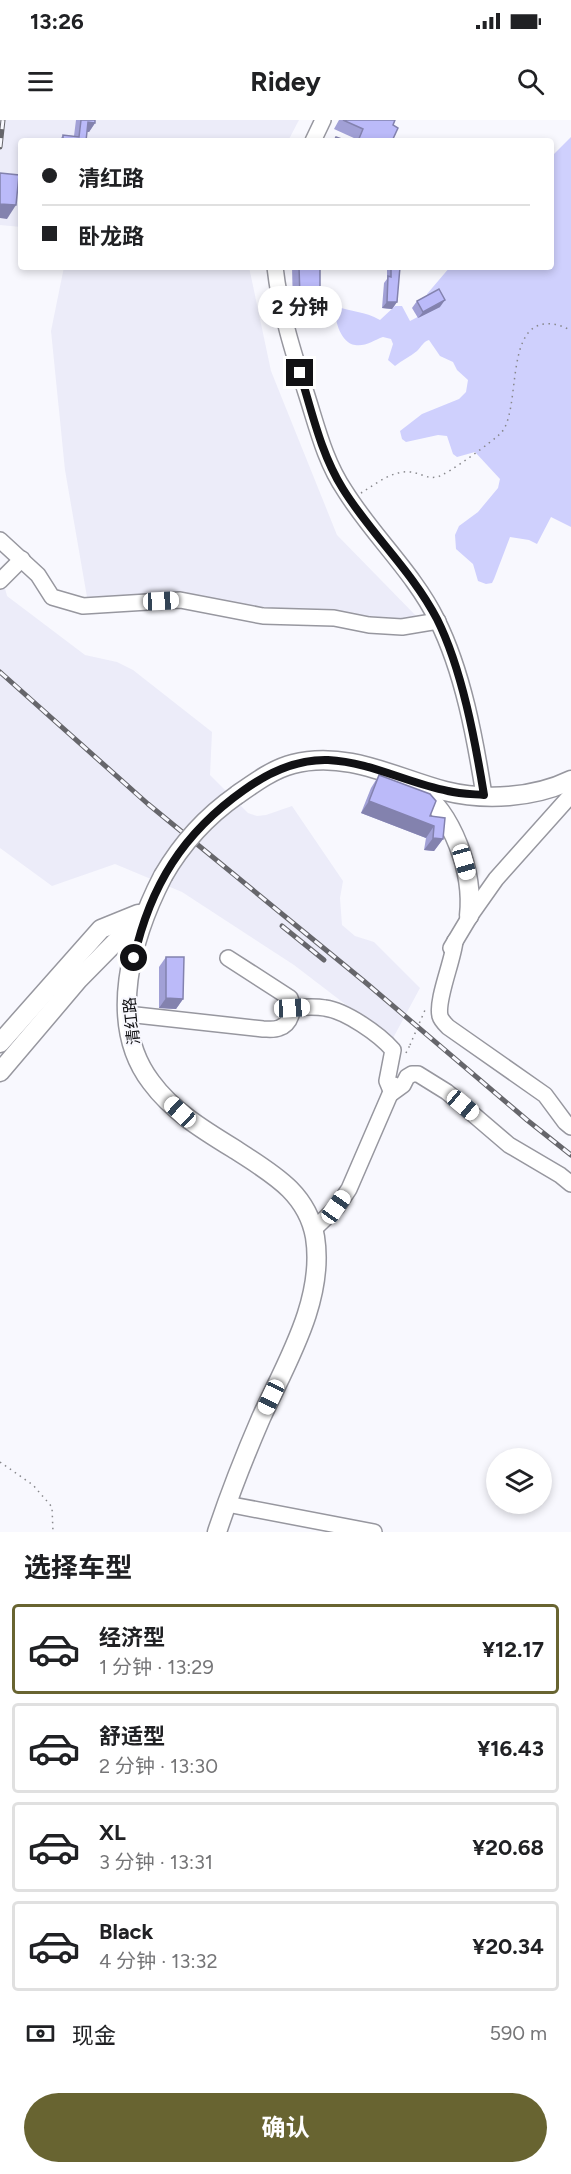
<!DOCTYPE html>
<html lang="zh">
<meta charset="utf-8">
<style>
:root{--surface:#fff;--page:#f2f2f2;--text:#202124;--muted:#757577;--line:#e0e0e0;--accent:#686431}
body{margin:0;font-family:Figtree,"Noto Sans SC",sans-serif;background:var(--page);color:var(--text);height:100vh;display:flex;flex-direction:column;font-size:22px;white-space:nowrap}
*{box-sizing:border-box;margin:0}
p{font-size:20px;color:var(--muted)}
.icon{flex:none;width:33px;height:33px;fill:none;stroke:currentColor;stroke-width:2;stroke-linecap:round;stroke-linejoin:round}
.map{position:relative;height:1412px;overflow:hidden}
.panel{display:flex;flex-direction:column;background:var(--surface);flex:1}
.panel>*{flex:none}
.hud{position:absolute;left:18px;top:18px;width:536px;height:132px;border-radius:6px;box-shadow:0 3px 9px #0003;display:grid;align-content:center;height:132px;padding:0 24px;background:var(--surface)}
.buttons{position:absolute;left:486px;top:1328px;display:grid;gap:12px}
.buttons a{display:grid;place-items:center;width:66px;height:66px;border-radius:50%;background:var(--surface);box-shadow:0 3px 9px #0003;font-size:30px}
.end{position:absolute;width:27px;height:27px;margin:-14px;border:8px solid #111114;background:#fff;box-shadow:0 0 0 3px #fff}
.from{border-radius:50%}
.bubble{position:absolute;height:42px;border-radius:21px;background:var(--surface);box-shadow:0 3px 9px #0003;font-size:20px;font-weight:700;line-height:42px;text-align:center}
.car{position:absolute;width:18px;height:36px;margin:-18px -9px;border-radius:8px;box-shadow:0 0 4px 2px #0007;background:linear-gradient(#fff 24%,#345 0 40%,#fff 0 76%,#345 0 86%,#fff 0)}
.hud b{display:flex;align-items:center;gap:21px;height:57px;font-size:22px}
.hud b+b{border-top:2px solid var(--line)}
.hud i{width:15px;height:15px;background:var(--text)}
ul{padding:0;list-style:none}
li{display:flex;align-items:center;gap:18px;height:90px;margin:0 12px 9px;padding:0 12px;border:3px solid var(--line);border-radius:6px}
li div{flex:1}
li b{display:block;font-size:22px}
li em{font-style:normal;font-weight:700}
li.selected{border-color:var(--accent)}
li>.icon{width:54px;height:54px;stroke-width:1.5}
h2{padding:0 24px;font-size:27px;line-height:72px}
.pay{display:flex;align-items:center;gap:15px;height:66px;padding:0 24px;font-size:22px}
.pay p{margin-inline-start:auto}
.cta{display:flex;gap:12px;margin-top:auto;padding:12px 24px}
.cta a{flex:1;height:69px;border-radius:36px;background:var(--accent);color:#fff;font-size:24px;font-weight:700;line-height:69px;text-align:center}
.status{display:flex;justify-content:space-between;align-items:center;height:42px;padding:0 30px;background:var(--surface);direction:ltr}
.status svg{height:16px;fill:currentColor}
header{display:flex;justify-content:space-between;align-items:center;height:78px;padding:0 24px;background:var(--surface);font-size:27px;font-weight:700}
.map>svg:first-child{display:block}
</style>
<div class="status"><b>13:26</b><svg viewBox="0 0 49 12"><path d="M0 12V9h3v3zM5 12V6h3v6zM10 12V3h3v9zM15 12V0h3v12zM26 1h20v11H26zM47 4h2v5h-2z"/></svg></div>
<header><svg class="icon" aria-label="menu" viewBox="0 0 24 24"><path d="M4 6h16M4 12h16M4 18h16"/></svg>Ridey<svg class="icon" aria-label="search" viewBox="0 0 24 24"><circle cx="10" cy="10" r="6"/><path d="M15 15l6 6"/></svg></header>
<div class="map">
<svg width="571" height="1412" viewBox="0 0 571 1412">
<rect width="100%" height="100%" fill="#f8f8fe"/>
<!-- built -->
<g fill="#ececf9">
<path d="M0 0H299L288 21H21V107L0 105Z"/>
<path d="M64 147H249L271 251 337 415 422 502 387 511 187 473 87 477 65 350 51 211Z"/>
<path d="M0 449 7 476 85 535 117 542 133 550 212 612 210 655 248 693 257 696 266 695 292 686 343 761 340 778 342 805 355 816 374 822 420 868 392 920 294 845 182 772 115 744 52 766 0 728Z"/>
</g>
<!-- green -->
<path fill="#cfd0fd" d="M571 17V407L551 397 537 424 529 420 510 417 494 459 492 463 486 464 478 461 473 444 456 429 455 415 459 406 478 392 498 368 500 359 475 332 457 337 453 334 447 316 438 315 406 322 402 319 400 311 422 294 459 279 466 272 468 260 457 250 453 242 440 236 429 220C423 222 422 226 417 231 410 237 402 240 395 246L388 240 393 224 391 219 383 217C374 220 365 227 355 225 340 223 334 198 335 186 352 192 364 191 380 200L395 186H402L410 201 435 188 427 174 450 147H550L551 37Z"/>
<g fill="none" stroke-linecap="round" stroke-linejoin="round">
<defs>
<g id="minor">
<path d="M313 21 323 0"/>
<path d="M275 147C280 192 294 235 308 279 318 311 326 343 345 371 373 416 414 453 437 500 463 552 475 618 484 675"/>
<path d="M0 420 38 455 52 477 83 486 180 480 263 496 334 498 369 505 402 507 438 501"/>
<path d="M0 461 22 439"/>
<path d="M455 821C453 841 436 880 440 896 441 900 445 904 448 907L545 975 565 1002 571 1007"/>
<path d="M451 828 472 793 496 759 571 675"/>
<path d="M292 888C303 887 314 886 325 888 346 891 379 914 393 930L387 961 392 973 403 965 407 957 412 954H418L447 972 509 1025 560 1055 571 1064"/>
<path d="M127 894 263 909C268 909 274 910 279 908 291 904 295 889 290 878L228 838"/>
<path d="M313 1110 337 1087 349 1069 394 965"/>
<path d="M227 1384 374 1412"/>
</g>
<g id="major">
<path d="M417 668C453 693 474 753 469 796"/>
<path d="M237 675C254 663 273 649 293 644 346 630 396 658 445 671 485 681 534 678 571 660"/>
<path d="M163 756C132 816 106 903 151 962 173 992 205 1011 236 1030 271 1053 307 1072 315 1117 325 1180 286 1243 261 1298 245 1335 230 1373 217 1412"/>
<path d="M0 923 101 809 138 794"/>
<path d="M0 952 78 860 146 791"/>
</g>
</defs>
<!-- minor casing -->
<use href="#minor" stroke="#97979f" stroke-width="18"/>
<!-- major casing -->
<use href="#major" stroke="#97979f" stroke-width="21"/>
<!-- path -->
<g stroke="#88888c" stroke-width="1.5" stroke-dasharray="1.5 4.5" stroke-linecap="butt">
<path d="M361 373C376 364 392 350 411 352 420 353 427 359 437 357 447 355 493 321 501 313 521 291 505 207 545 204 554 203 564 206 571 211"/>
<path d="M406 933 410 925"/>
<path d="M0 1342 33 1365 52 1387 53 1412"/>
</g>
<!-- minor -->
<use href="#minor" stroke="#fff" stroke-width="15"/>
<!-- major -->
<use href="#major" stroke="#fff" stroke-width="18"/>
<defs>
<g id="rail">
<path d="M0 27 3 0"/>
<path d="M0 552 148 684 365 862 527 1000 571 1035"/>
<path d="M282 806 324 840"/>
</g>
</defs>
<!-- rail casing -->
<use href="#rail" stroke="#66666b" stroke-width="5"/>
<!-- rail -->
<use href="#rail" stroke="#f8f8fe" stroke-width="3" stroke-dasharray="9" stroke-linecap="butt"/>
<defs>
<path id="major-bridge" d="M163 756C182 723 207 696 237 675"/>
</defs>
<!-- major-bridge casing -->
<use href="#major-bridge" stroke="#97979f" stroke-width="21" stroke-linecap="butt"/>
<!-- path-bridge -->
<path stroke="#88888c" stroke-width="1.5" stroke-dasharray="1.5 4.5" stroke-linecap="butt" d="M410 925 425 890"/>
<!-- major-bridge -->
<use href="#major-bridge" stroke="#fff" stroke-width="18"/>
</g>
<!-- wall -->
<g fill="#a1a0d6">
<path d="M76 0H95V3L89 12H87L86 21H59L63 15 74 16Z"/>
<path d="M339 0H395L393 5 392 21H356V19L334 9Z"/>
<path d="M292 147H320L313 187H293Z"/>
<path d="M387 147H400L397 182 392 189 382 188 384 163 387 159Z"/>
<path d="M417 181 440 187 418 198 412 188Z"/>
<path d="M379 655 430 696 443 719 434 731 424 730 426 718 361 693 371 668Z"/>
<path d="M166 837 183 879 176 889 159 888V847Z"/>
</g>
<!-- shaded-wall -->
<g fill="#8382ae">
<path d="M88 2 95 3 89 12 82 11Z"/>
<path d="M0 84 16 85 7 99 0 98Z"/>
<path d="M300 177H320L313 187H293Z"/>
<path d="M445 180 440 187 418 198 423 192Z"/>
<path d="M387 182H397L392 189 382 188Z"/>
<path d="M369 681 434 706 426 718 361 693Z"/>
<path d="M433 718 443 719 434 731 424 730Z"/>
<path d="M166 878 183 879 176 889 159 888Z"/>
</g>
<!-- building -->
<g fill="#bbbaf9" stroke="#8382ae" stroke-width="1.5">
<path d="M81 0H95V3L88 2 86 21H63V15L79 17Z"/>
<path d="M343 0H395L393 5 398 8 392 21H358L363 9Z"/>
<path d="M336 17 347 21H334Z"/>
<path d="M0 53 19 55 16 85 0 84Z"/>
<path d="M299 147H320V177H300Z"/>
<path d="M391 147H400L397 182H387L388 156 391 157Z"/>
<path d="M439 169 445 180 423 192 417 181Z"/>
<path d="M379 655 430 674 436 681 430 696 445 698 443 719 433 718 434 706 369 681Z"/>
<path d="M166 837H184L183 879 166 878Z"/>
</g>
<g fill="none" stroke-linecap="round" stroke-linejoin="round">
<!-- route -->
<path stroke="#111114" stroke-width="8" d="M134 838C150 766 183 713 244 670 269 652 296 639 328 640 370 642 407 663 448 671 460 674 472 674 484 675 475 620 462 549 437 499 412 451 371 414 343 369 321 334 312 292 300 253"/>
</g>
<g text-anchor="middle" stroke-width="4.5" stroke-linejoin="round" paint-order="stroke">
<!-- street labels -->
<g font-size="16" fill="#111114" stroke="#f8f8fe">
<text transform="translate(131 901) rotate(-96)" y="6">清红路</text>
</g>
</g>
</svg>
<div class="buttons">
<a><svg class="icon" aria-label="layers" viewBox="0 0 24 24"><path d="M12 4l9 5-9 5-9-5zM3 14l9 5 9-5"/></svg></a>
</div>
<i class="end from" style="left:134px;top:838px"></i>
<i class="end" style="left:300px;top:253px"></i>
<div class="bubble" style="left:258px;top:166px;width:84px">2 分钟</div>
<i class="car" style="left:161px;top:481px;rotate:87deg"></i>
<i class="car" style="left:464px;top:742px;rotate:164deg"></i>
<i class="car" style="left:292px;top:888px;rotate:87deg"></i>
<i class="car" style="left:463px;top:985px;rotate:130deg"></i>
<i class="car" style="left:180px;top:992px;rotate:313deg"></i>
<i class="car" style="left:336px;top:1087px;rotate:35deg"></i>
<i class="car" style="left:271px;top:1277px;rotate:205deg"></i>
<div class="hud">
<b><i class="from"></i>清红路</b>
<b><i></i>卧龙路</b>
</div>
</div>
<section class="panel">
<h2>选择车型</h2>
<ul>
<li class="selected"><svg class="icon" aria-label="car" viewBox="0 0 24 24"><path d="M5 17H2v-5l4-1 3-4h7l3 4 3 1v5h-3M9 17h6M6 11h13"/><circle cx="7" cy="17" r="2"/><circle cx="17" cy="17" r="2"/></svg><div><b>经济型</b><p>1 分钟 · 13:29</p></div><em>¥12.17</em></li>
<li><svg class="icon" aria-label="car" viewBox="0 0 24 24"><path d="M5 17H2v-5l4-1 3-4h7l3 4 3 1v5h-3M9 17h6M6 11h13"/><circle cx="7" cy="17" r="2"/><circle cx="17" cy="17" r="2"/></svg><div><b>舒适型</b><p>2 分钟 · 13:30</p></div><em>¥16.43</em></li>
<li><svg class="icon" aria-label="car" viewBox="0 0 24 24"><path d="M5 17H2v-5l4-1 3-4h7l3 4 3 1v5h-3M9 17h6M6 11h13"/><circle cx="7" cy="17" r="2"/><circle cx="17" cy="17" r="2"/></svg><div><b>XL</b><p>3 分钟 · 13:31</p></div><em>¥20.68</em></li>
<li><svg class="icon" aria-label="car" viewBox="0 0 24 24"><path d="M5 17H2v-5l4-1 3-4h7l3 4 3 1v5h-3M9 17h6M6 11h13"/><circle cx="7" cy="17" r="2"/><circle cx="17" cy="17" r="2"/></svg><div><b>Black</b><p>4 分钟 · 13:32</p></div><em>¥20.34</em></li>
</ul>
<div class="pay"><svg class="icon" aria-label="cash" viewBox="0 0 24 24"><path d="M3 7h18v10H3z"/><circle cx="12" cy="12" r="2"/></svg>现金<p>590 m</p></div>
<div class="cta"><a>确认</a></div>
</section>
